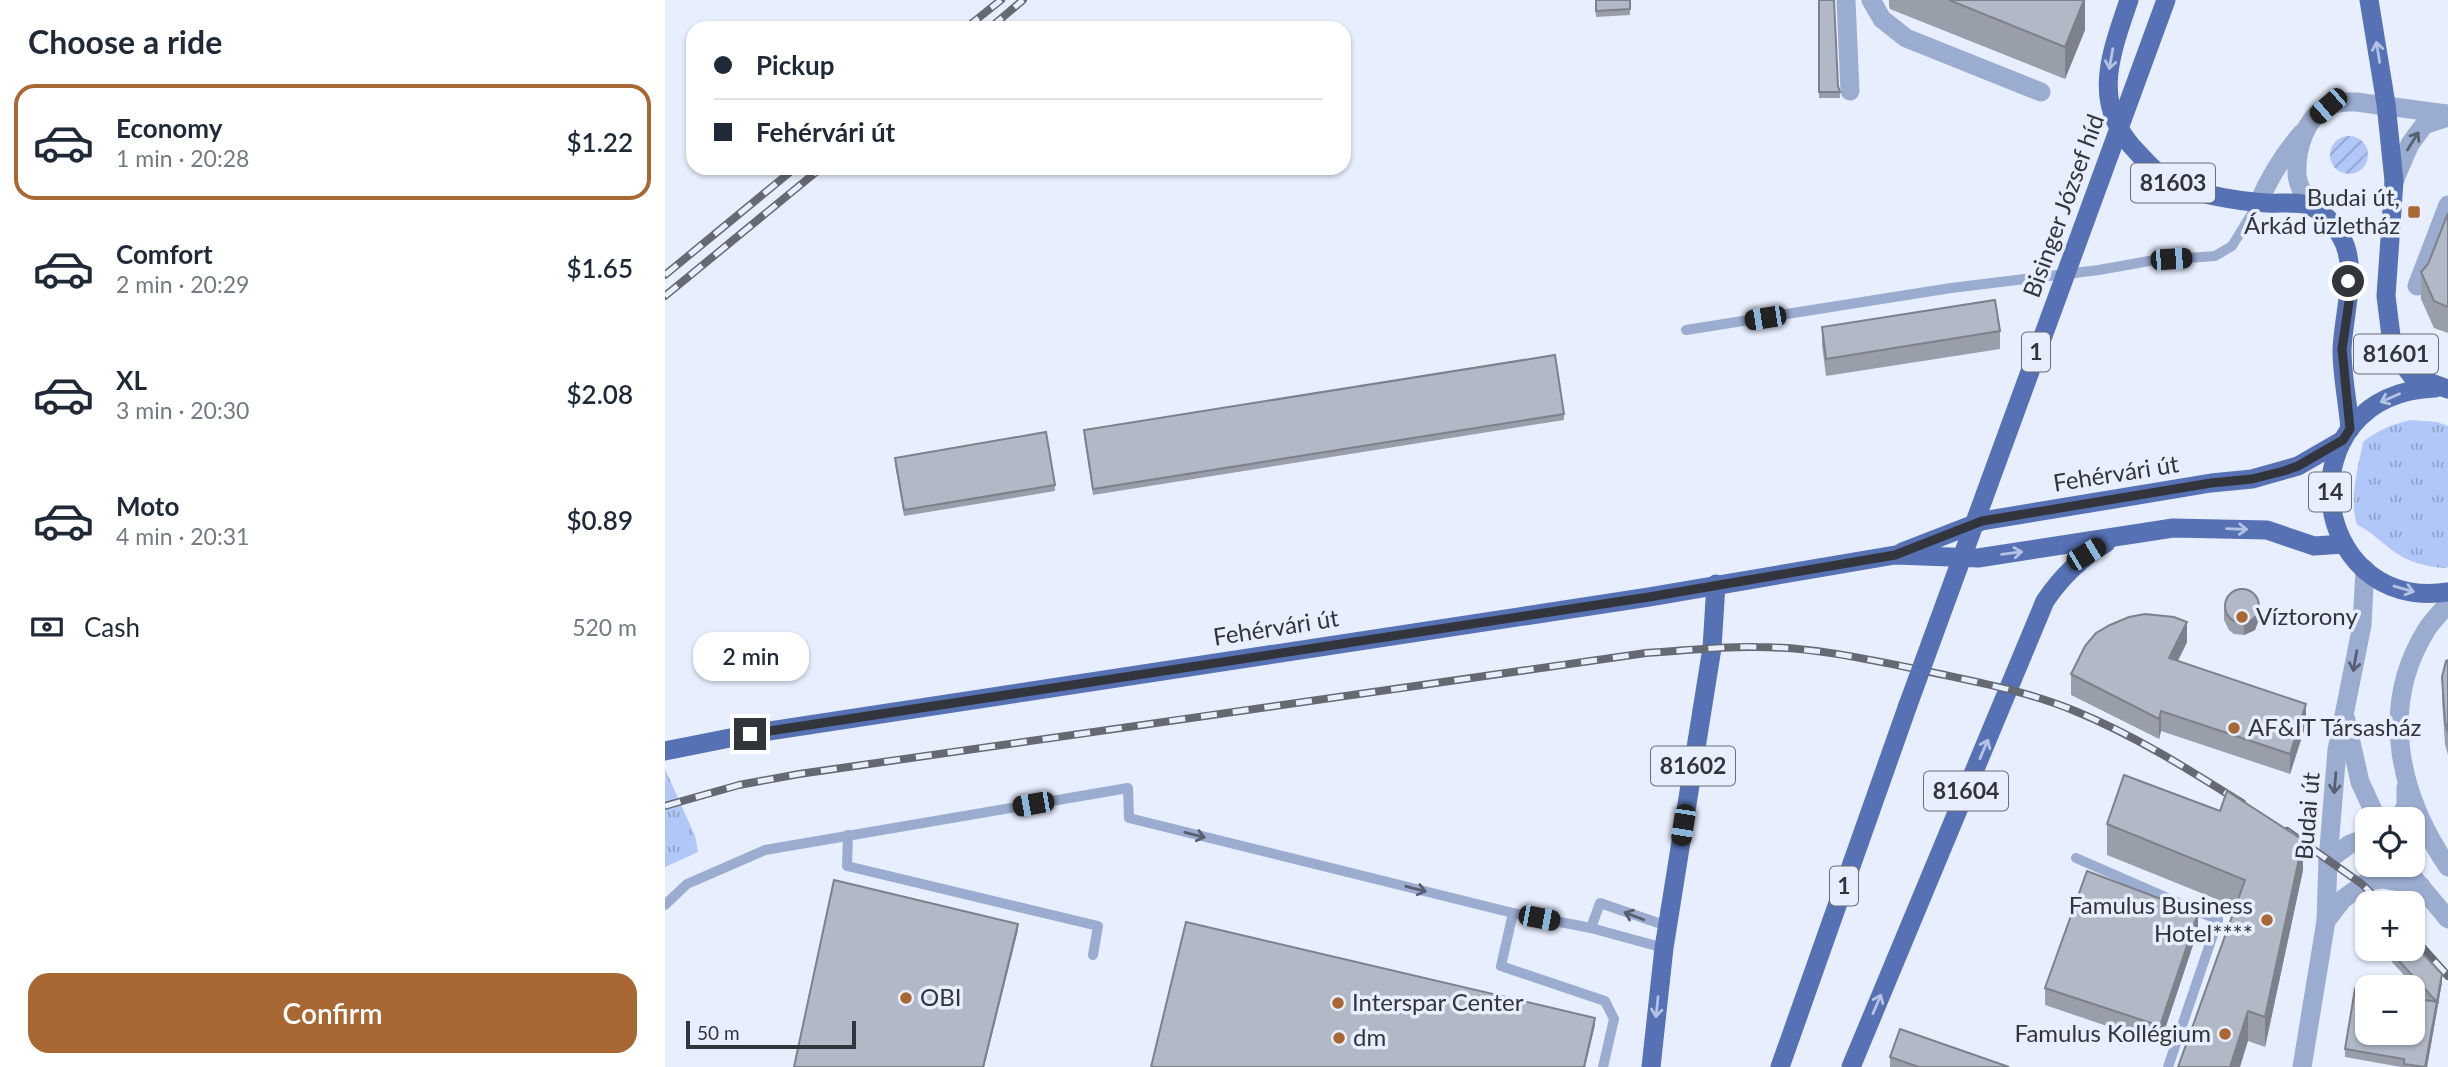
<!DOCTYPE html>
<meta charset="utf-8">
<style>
:root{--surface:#fff;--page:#f6f6f7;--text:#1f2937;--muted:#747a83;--line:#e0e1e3;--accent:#a96734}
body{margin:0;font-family:Lato,sans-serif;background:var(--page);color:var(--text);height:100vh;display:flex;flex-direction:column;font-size:26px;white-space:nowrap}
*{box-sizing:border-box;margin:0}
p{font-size:23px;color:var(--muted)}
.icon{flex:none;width:38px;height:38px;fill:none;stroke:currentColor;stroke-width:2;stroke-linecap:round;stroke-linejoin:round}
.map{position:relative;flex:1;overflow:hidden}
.drawer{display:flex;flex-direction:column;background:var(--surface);width:665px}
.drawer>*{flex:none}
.banner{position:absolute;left:21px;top:21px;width:665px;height:154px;border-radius:21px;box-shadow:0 2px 5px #0004;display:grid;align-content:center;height:154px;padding:0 28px;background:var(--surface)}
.controls{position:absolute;left:1690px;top:807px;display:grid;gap:14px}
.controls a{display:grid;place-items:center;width:70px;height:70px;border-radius:14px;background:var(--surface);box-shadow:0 2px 5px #0004;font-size:35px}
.scale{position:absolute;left:21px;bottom:18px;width:170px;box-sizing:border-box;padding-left:7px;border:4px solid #32353b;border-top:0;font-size:19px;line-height:24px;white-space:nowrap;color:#32353b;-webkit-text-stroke:5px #e7eefd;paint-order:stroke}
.end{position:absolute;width:32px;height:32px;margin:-16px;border:9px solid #32353b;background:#fff;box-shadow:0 0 0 4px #fff}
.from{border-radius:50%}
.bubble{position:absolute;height:49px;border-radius:21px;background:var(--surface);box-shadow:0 2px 5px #0004;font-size:23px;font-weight:600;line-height:49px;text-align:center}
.car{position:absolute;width:21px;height:42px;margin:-21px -10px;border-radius:9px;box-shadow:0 0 5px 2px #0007;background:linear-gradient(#222 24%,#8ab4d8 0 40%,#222 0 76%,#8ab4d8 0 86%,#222 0)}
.banner b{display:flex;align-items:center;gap:24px;height:66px;font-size:26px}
.banner b+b{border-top:2px solid var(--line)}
.banner i{width:18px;height:18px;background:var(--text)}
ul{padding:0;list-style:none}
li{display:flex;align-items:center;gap:21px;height:116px;margin:0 14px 10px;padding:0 14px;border:4px solid transparent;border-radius:21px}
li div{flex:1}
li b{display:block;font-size:26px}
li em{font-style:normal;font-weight:600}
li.on{border-color:var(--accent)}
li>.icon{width:63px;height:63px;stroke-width:1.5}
h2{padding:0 28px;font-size:32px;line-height:84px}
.pay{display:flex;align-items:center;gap:18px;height:77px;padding:0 28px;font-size:26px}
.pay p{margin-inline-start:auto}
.primary-button{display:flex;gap:14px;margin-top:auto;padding:14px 28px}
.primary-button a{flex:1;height:80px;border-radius:21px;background:var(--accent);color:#fff;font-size:28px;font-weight:600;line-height:80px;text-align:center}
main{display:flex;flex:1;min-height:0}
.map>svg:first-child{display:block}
</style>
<main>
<section class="drawer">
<h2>Choose a ride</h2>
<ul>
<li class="on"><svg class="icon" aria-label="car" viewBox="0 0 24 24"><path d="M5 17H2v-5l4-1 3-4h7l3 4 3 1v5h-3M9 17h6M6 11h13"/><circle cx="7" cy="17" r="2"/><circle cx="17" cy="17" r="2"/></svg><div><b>Economy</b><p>1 min · 20:28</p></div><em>$1.22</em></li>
<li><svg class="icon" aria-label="car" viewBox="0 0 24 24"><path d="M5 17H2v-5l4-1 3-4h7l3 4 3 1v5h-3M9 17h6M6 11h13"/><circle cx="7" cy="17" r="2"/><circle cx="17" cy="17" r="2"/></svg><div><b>Comfort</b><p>2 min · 20:29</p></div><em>$1.65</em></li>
<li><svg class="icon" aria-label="car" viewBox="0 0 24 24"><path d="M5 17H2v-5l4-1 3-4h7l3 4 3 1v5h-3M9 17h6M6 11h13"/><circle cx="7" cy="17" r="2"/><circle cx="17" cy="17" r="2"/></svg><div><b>XL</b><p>3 min · 20:30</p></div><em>$2.08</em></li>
<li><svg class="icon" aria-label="car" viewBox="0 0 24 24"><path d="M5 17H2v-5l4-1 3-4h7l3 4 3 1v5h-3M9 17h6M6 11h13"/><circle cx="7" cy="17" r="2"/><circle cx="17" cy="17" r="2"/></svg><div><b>Moto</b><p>4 min · 20:31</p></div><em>$0.89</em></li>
</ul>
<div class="pay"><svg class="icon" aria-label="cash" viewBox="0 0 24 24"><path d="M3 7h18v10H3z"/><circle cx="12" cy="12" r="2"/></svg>Cash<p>520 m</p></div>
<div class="primary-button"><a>Confirm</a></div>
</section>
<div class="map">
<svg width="1783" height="1067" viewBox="0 0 1783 1067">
<defs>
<pattern id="grass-tufts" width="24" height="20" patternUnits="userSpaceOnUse" patternTransform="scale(1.75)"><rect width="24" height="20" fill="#b1c7f8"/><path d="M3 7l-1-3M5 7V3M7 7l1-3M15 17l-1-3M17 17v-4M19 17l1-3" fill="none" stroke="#91a2ca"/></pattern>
<pattern id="garden-furrows" width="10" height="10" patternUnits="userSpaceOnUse" patternTransform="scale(1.75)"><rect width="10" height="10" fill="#b1c7f8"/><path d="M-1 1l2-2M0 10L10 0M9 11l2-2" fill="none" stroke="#91a2ca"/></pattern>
</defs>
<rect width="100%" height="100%" fill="#e7eefd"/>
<!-- grass -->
<g fill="url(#grass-tufts)">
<path d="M1746 420 1772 422 1783 426V567L1780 568C1762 567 1743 562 1728 551 1716 542 1706 531 1692 525 1684 498 1693 469 1698 442 1713 430 1728 424 1746 420Z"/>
<path d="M0 769 30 836 33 852 0 867Z"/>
</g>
<!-- garden -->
<circle fill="url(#garden-furrows)" cx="1684" cy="155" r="19"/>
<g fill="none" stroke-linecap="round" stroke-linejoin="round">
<!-- service -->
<g stroke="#9bacd1" stroke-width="10">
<path d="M1021 330 1286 288 1434 270 1484 261 1550 256 1567 246 1594 202"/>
<path d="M183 835 182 866 433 926 428 955"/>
<path d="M1411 858 1553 920 1503 1067"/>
<path d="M0 905 22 884 100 850 463 788 464 818 848 913 926 928 999 948"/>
<path d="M848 913 836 966 940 1001 949 1019 938 1067"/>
<path d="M926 928 935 903 1002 926"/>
</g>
<!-- minor -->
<g stroke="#9bacd1" stroke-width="19">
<path d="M1181 0 1185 91"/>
<path d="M1206 0 1217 19 1241 38 1376 92"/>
<path d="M1729 181 1745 144 1759 125 1783 117"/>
<path d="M1594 202C1605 176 1618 155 1637 133"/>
<path d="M1643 205C1639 195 1632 184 1632 174 1631 149 1640 118 1663 106 1672 101 1682 102 1691 102L1783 114"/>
<path d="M1752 286 1783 205"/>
<path d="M1783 604C1776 612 1768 620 1762 629 1713 707 1734 795 1783 867"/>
<path d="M1681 720 1695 782 1712 819"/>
<path d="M1735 819 1741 805V787"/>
<path d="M1663 860 1685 844 1703 837"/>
<path d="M1737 864 1783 919"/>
<path d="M1703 881 1718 879 1756 886"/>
<path d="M1661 921 1678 899 1703 881 1712 864"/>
<path d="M1637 1067 1661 921 1663 860 1672 750 1697 625 1700 569"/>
</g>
<!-- primary -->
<g stroke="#5672b4" stroke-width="19">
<path d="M1464 0C1445 56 1425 105 1473 153 1484 165 1498 180 1514 186 1542 196 1573 201 1602 203 1615 204 1633 201 1645 206 1657 211 1668 223 1675 235 1695 266 1678 315 1677 350 1677 376 1683 403 1685 429"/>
<path d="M1704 0 1721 104 1729 181 1721 296 1726 336 1731 355 1747 376 1783 389"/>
<path d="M1770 388C1617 394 1641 613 1783 592"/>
<path d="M1237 552 1317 521 1546 483 1587 479 1633 466 1678 440"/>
<path d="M0 751 85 734 984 597 1230 555 1313 558 1508 528 1602 530 1649 546 1679 544"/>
<path d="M986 1067 999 948 1047 648 1051 584"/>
<path d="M1115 1067 1243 705"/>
<path d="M1186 1067 1380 601C1397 576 1415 558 1441 543"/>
</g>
<defs>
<g id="rail">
<path d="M301 28 336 0"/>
<path d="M325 28 358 0"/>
<path d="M0 275 130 168"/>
<path d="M0 296 156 168"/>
<path d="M0 806 74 785 134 774 981 653C1018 651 1055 646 1092 647 1149 647 1206 660 1261 671 1311 682 1362 691 1410 711 1469 735 1523 769 1577 803"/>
<path d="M1622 831 1697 884 1716 903"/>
<path d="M1748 937 1783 976"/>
</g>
</defs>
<!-- rail casing -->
<use href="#rail" stroke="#656972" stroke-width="8"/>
<!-- rail -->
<use href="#rail" stroke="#e7eefd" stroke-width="5" stroke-dasharray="16" stroke-linecap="butt"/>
<!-- primary-bridge -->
<path stroke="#5672b4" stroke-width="19" d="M1243 705 1501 0"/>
</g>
<!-- wall -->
<g fill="#989eaa">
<path d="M930 0H965V15L931 17Z"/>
<path d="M1154 0 1175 92V98H1154Z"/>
<path d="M1224 0H1420V30L1400 79 1225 9 1224 6Z"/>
<path d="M1783 213V333L1769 328 1756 299V272L1763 264Z"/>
<path d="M1157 327 1335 331V349L1161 376 1157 345Z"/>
<path d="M899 414V420L428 495 419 436V430Z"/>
<path d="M230 458 390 485V491L239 516 230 464Z"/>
<path d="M1559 608 1594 619 1590 630 1579 635 1569 634 1564 630 1559 620Z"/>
<path d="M1522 642 1513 661 1641 724 1625 774 1496 731 1494 739 1406 695V674Z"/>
<path d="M1783 660V755L1780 744 1777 700V677Z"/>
<path d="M1442 824 1638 870 1600 1047 1583 1041 1571 907 1442 855Z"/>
<path d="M1533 930 1495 1044 1380 1005V988Z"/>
<path d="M1714 948H1748L1777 982 1762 1067H1736L1680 1057V1049L1763 1001Z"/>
<path d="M1225 1057 1344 1067H1225Z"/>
</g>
<!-- shaded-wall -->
<g fill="#7c818b">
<path d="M1419 0H1420V30L1400 79V47Z"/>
<path d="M1594 607V619L1590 630 1579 635V623Z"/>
<path d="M1522 622V642L1504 678V658Z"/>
<path d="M1641 704V724L1625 774V754Z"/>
<path d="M1496 711V731L1494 739V719Z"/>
<path d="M1638 840V870L1600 1047V1017Z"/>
<path d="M1533 913V930L1495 1044V1026Z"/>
<path d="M353 924V930L319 1067H318Z"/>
<path d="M1777 974V982L1762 1067H1760Z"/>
<path d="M1583 1011V1041L1575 1067H1565Z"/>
<path d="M930 1018V1025L920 1067H919Z"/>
</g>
<!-- building -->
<g fill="#b1b8c6" stroke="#7c818b" stroke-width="2">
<path d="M931 0H965V9L931 11Z"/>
<path d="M1154 0H1169L1173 86 1175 92H1154Z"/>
<path d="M1284 0H1419L1400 47Z"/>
<path d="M1783 213V307L1769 301 1756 272 1763 264Z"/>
<path d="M1330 300 1335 331 1161 359 1157 327Z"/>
<path d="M890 355 899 414 428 489 419 430Z"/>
<path d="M381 432 390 485 239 510 230 458Z"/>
<circle cx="1577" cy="606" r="17"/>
<path d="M1480 614 1509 617 1522 622 1504 658 1641 704 1625 754 1496 711 1494 719 1406 674 1420 646 1431 633 1445 625 1464 617Z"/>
<path d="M1783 660V732L1780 721 1777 677 1781 661Z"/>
<path d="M1459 775 1555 811 1562 791 1638 840 1600 1017 1583 1011 1565 1067H1513L1580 880 1442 824Z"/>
<path d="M1422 871 1533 913 1495 1026 1380 988Z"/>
<path d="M169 880 353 924 318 1067H129Z"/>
<path d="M521 922 930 1018 919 1067H486Z"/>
<path d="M1748 943 1777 974 1760 1067 1739 1064V1059L1680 1049 1690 989 1703 991V1032H1748V998L1772 1002 1722 948H1748Z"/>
<path d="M1235 1029 1344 1067H1254L1225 1057Z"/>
</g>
<!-- one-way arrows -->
<defs><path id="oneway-shaft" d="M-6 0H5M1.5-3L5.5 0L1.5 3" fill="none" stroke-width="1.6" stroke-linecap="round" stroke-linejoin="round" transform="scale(1.75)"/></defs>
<g stroke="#b4c3e3">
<use href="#oneway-shaft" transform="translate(1713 52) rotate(-99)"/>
<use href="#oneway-shaft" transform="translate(1446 59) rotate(100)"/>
<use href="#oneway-shaft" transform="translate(1725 398) rotate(156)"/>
<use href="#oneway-shaft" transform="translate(1572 529) rotate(2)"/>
<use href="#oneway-shaft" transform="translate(1347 553) rotate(-8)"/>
<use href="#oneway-shaft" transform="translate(1739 589) rotate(16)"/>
<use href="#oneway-shaft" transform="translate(1319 749) rotate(-67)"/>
<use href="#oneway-shaft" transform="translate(1212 1004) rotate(-67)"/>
<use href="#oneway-shaft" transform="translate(992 1007) rotate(96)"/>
</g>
<g stroke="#575f70">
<use href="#oneway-shaft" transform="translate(1748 141) rotate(-58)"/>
<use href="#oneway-shaft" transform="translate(1690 661) rotate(100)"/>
<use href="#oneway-shaft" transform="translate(1670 783) rotate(95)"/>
<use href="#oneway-shaft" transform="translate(530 835) rotate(14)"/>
<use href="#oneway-shaft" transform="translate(751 889) rotate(14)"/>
<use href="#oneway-shaft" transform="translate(969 916) rotate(-159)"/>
</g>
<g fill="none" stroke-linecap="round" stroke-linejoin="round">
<!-- route -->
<path stroke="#32353b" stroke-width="9" d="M85 734 984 597 1230 555 1317 521 1546 483 1587 479 1619 471 1633 466 1678 440 1685 429 1677 349 1684 302 1683 281"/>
</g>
<!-- markers -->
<g fill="#a96734" stroke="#e7eefd" stroke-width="2.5">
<rect x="1742" y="205" width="14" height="14" rx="3.5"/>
<circle cx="1577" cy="617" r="7"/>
<circle cx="1569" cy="728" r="7"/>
<circle cx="1602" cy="920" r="7"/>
<circle cx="241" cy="998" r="7"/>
<circle cx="673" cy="1003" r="7"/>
<circle cx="1560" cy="1034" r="7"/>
<circle cx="674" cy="1038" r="7"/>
</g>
<g text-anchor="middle" stroke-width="7" stroke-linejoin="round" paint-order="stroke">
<!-- shield labels -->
<g fill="#e7eefd" stroke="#686c75" stroke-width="2">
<rect x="1466" y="163.5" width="84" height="39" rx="5"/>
<rect x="1357" y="332.5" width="28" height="39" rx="5"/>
<rect x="1689" y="334.5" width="84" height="39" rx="5"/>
<rect x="1644" y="472.5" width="42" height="39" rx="5"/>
<rect x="986" y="746.5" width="84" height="39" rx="5"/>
<rect x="1259" y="771.5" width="84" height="39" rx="5"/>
<rect x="1165" y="866.5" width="28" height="39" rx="5"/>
</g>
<g font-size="23" font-weight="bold" fill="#32353b">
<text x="1508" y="191">81603</text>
<text x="1371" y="360">1</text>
<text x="1731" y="362">81601</text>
<text x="1665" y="500">14</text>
<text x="1028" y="774">81602</text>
<text x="1301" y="799">81604</text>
<text x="1179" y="894">1</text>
</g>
<!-- poi labels -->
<g font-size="24" fill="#32353b" stroke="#e7eefd" text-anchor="start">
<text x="1735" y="206" text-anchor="end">Budai út,<tspan x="1735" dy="28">Árkád üzletház</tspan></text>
<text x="1591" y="625">Víztorony</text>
<text x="1583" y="736">AF&amp;IT Társasház</text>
<text x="1588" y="914" text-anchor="end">Famulus Business<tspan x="1588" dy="28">Hotel****</tspan></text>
<text x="255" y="1006">OBI</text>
<text x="687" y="1011">Interspar Center</text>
<text x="1546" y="1042" text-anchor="end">Famulus Kollégium</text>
<text x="688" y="1046">dm</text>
</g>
<!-- street labels -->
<g font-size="24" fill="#32353b" stroke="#e7eefd">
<text transform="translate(1399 206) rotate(-70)" y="8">Bisinger József híd</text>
<text transform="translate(1451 474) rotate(-9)" y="8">Fehérvári út</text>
<text transform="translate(611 628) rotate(-9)" y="8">Fehérvári út</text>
<text transform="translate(1643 816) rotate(-85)" y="8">Budai út</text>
</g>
</g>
</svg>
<div class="controls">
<a><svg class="icon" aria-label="locate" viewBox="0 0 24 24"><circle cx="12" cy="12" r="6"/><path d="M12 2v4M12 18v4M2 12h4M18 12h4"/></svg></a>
<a>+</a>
<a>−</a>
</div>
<div class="scale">50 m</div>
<i class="end from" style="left:1683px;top:281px"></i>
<i class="end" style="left:85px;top:734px"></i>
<div class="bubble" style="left:28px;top:632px;width:116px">2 min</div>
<i class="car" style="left:1663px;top:106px;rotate:229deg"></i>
<i class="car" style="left:1506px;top:259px;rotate:86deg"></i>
<i class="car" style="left:1100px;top:318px;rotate:261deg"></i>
<i class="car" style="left:1421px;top:554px;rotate:59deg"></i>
<i class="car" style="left:368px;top:804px;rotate:260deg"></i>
<i class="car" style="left:1018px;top:825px;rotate:189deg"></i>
<i class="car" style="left:874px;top:918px;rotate:101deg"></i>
<div class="banner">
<b><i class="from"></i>Pickup</b>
<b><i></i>Fehérvári út</b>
</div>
</div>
</main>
